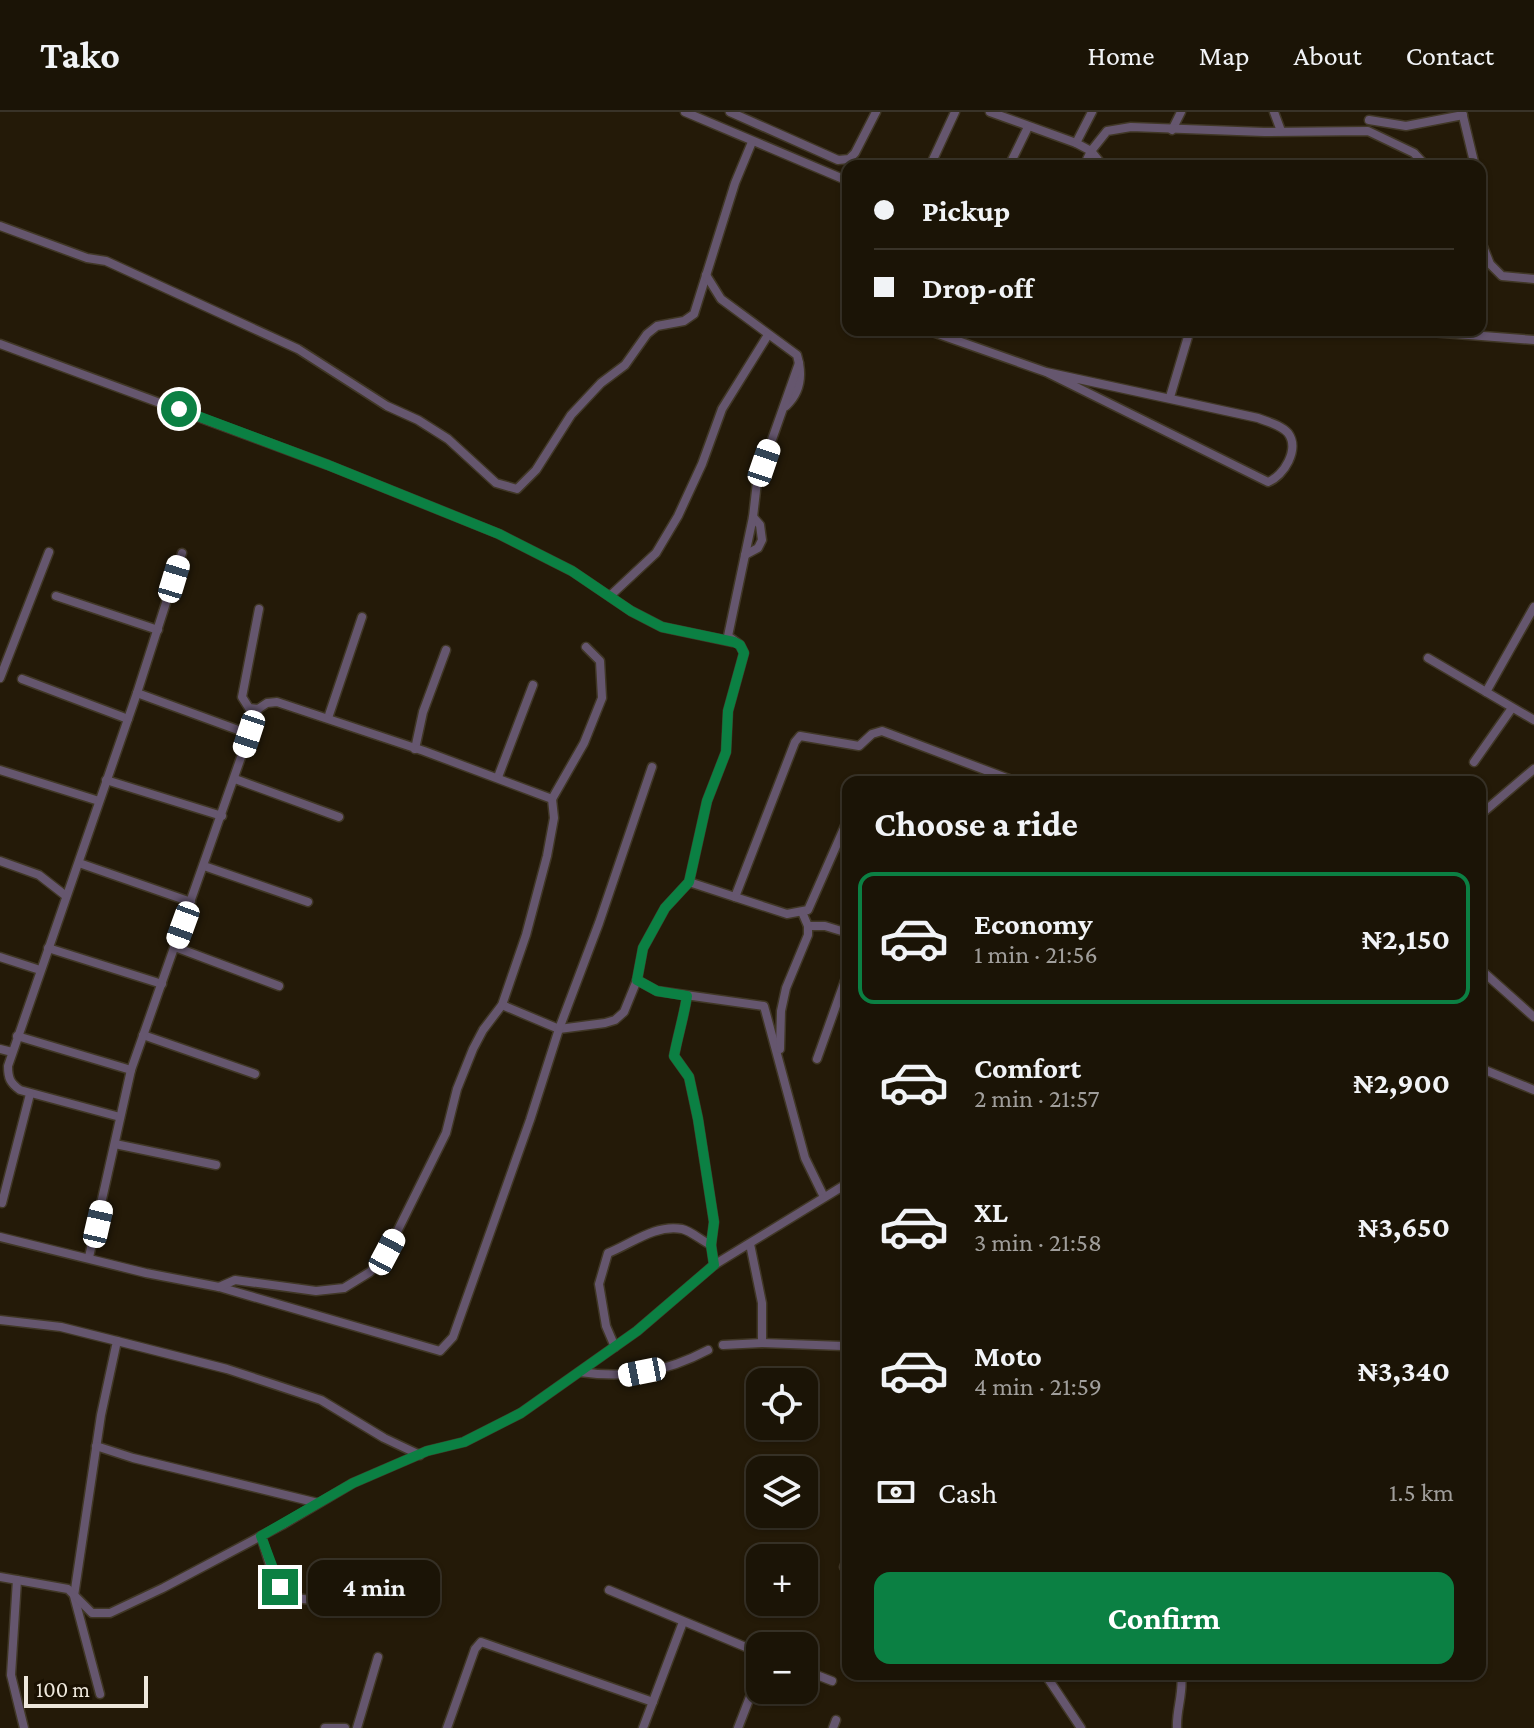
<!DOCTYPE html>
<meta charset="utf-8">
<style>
:root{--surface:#1b1406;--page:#241d10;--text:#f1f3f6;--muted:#a09e9b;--line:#393328;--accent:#0b8043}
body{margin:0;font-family:"Crimson Pro",serif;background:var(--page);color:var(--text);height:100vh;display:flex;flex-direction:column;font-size:30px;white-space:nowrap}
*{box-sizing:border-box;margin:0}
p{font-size:26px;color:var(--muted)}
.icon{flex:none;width:44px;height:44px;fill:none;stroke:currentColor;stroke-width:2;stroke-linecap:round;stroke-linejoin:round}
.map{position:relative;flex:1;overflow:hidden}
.panel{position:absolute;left:842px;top:664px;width:644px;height:904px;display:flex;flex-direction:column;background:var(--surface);border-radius:16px;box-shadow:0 2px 6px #0004,0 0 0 2px var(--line)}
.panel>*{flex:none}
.guide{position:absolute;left:842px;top:48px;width:644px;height:176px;border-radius:16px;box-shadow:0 2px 6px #0004,0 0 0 2px var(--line);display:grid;align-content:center;height:176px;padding:0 32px;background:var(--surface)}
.controls{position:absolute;left:746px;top:1256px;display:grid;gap:16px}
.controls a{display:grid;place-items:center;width:72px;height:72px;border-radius:16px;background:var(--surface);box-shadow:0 2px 6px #0004,0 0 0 2px var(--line);font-size:40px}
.scale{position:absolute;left:24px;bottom:20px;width:124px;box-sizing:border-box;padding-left:8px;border:4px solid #eee8dc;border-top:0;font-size:22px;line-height:28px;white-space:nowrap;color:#eee8dc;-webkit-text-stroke:6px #1a1102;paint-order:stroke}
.end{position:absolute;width:36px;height:36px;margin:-18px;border:10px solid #0b8043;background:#fff;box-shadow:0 0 0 4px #fff}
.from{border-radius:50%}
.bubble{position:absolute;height:56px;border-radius:16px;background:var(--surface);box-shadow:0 2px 6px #0004,0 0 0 2px var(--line);font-size:26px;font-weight:700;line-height:56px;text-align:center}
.car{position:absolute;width:24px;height:48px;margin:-24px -12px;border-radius:10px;box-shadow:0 0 6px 2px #0007;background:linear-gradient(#fff 24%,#345 0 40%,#fff 0 76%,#345 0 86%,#fff 0)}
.guide b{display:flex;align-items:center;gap:28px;height:76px;font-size:30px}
.guide b+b{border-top:2px solid var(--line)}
.guide i{width:20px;height:20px;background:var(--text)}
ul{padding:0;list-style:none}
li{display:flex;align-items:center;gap:24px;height:132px;margin:0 16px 12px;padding:0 16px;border:4px solid transparent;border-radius:16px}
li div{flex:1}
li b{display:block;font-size:30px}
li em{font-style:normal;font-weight:700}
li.active{border-color:var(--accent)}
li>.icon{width:72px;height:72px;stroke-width:1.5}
h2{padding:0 32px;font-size:36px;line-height:96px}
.pay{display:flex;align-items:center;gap:20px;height:88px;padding:0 32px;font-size:30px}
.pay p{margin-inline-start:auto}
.primary-button{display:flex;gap:16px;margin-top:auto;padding:16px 32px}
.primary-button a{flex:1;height:92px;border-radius:16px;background:var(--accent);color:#fff;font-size:32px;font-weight:700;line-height:92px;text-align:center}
header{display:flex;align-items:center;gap:48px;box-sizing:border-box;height:112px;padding:0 40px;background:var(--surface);border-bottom:2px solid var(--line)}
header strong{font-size:38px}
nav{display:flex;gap:44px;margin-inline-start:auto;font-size:28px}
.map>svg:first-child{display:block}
</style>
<header>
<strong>Tako</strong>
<nav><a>Home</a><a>Map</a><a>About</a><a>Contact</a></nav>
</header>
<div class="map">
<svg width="1534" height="1616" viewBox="0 0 1534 1616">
<rect width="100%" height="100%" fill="#241a08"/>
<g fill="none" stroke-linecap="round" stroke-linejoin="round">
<defs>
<g id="street">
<path d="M685 0 848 69"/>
<path d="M730 0 838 48 849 47 855 41 876 0"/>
<path d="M990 0 1076 31 1091 39 1103 54"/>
<path d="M1274 0 1281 19"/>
<path d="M1462 0 1475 54"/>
<path d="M1369 8 1406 14 1463 3"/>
<path d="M1172 18 1181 0"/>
<path d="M1076 31 1092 0"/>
<path d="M930 54 955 0"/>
<path d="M1009 54 1028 15"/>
<path d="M1084 54 1091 39 1107 19 1131 15 1264 20 1368 19 1414 41 1426 54"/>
<path d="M1480 77V104"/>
<path d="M0 114 87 146 106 149 298 237 387 294 418 308 448 327 496 371 517 377 536 358 571 303 601 271 625 253 647 222 657 214 684 209 694 202 735 71 752 30"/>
<path d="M1480 127 1490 152 1502 164 1534 167"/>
<path d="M706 163 721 187 797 243C803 263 801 280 786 294"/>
<path d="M927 218 1046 260 1268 370C1284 364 1300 337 1288 321 1281 313 1268 310 1258 306L1046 260"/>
<path d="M1405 218 1534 228"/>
<path d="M0 232 328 353 499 422 572 459 631 499 662 515 733 530"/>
<path d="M1170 285 1190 218"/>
<path d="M745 443 758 436 762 428 760 413 753 405"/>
<path d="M611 483 656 441 678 404 702 352 722 297 768 223"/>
<path d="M56 484 158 518"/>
<path d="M1428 546 1534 608"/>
<path d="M0 566 49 440"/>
<path d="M22 567 128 607"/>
<path d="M1486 580 1534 495"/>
<path d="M137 581 249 622"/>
<path d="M258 597 249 596 242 585 259 497"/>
<path d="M328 606 362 505"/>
<path d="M415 637 423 600 446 538"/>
<path d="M1474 650 1512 596"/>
<path d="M0 658 99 689"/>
<path d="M498 665 533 573"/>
<path d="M235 667 339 705"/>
<path d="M106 668 222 704"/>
<path d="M552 687 584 631 602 586 600 549 586 535"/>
<path d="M1480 703 1534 657"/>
<path d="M0 749 39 763 66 784"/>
<path d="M79 751 191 790"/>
<path d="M204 754 308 790"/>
<path d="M689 770 787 802 808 798 848 707"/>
<path d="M735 785 795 630 800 624 859 634 872 622 882 619 1017 670"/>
<path d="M808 814H825L848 821"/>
<path d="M175 835 279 874"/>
<path d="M48 836 162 872"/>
<path d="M0 845 40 858"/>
<path d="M1480 857 1534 905"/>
<path d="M637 868 657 879 764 894 805 1046 824 1085"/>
<path d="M687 884C684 904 678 923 674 944L689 965 698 1007 714 1110 711 1133 714 1153"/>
<path d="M502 893 559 917 605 911 615 908 624 900 637 868 643 836 665 796 689 770 707 689 726 640 728 599 744 541 740 533 728 524 753 405 757 370 799 251"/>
<path d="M143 923 255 962"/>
<path d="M17 924 131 958"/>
<path d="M0 937 12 940"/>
<path d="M780 937 781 899 786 876 808 823V814L802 800"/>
<path d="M817 947 848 860"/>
<path d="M1480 956 1534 978"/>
<path d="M120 1005 20 978C10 971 8 966 8 954L137 581 182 441"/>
<path d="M115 1032 216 1053"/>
<path d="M2 1091 30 982"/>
<path d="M0 1125 146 1161 219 1175 440 1239 453 1225 530 1008 559 917 599 811 652 655"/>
<path d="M750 1132 762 1191V1231"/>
<path d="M89 1145 131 958 258 597 267 591 277 590 424 639 552 687 554 706 547 744 526 823 502 893 483 918 473 937 457 977 446 1021 387 1140 370 1160 344 1176 316 1179 235 1168 219 1175"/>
<path d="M0 1208 61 1215 117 1229 101 1303 74 1484 100 1582"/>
<path d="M117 1229 227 1257 321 1288 384 1326 420 1343"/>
<path d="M723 1233 762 1231 843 1234 848 1230"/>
<path d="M615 1235 606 1214 599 1172 608 1141C631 1132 655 1112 682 1117 691 1119 702 1129 711 1133"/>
<path d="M580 1260C628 1267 666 1260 708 1238"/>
<path d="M96 1334 133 1346 318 1391"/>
<path d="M261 1424 270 1453 287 1485 320 1489 329 1483"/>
<path d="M844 1455 848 1445"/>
<path d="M0 1465 68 1477 92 1501H110L163 1476 282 1413 353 1371 427 1339 464 1330 521 1301 637 1219 714 1153 848 1071"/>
<path d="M17 1468 11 1563 24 1616"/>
<path d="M609 1478 760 1541"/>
<path d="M804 1558 832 1569"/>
<path d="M1045 1562 1081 1616"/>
<path d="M325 1616H345"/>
<path d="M357 1616 378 1545"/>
<path d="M447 1616 475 1537 481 1530 653 1590"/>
<path d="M643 1616 683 1510"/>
<path d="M738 1616 760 1559"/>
<path d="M833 1616 836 1608"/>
<path d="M1177 1616C1176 1597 1184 1581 1181 1562"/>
</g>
</defs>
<!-- street casing -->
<use href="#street" stroke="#403726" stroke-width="11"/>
<!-- street -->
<use href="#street" stroke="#65566e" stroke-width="8"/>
</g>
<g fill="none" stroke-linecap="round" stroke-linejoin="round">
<!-- route -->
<path stroke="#0b8043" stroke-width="10" d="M179 297 328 353 499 422 572 459 631 499 662 515 734 530 740 533 744 541 728 599 726 640 707 689 689 770 665 796 643 836 637 868 657 879 687 884C684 904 678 923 674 944L689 965 698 1007 714 1110 711 1133 714 1153 637 1219 521 1301 464 1330 427 1339 353 1371 261 1424 280 1475"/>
</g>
</svg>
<div class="controls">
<a><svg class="icon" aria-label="locate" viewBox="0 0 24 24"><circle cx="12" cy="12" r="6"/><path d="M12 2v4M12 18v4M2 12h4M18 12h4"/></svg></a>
<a><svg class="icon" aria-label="layers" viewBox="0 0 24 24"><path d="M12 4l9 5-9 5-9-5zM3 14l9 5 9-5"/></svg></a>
<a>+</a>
<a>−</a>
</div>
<div class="scale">100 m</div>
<i class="end from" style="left:179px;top:297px"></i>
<i class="end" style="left:280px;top:1475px"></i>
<div class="bubble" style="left:308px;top:1448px;width:132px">4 min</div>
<i class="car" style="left:764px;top:351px;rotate:19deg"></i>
<i class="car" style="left:174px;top:467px;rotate:17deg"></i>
<i class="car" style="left:249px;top:622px;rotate:198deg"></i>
<i class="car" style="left:183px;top:813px;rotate:200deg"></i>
<i class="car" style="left:98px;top:1112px;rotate:13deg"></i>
<i class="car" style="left:387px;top:1140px;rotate:28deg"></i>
<i class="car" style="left:642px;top:1260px;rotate:259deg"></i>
<div class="guide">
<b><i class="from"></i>Pickup</b>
<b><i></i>Drop-off</b>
</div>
<section class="panel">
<h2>Choose a ride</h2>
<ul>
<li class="active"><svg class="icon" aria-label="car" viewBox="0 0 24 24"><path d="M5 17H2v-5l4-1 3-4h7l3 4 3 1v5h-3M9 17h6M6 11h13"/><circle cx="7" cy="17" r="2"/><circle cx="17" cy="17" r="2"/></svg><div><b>Economy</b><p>1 min · 21:56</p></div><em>₦2,150</em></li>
<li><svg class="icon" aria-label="car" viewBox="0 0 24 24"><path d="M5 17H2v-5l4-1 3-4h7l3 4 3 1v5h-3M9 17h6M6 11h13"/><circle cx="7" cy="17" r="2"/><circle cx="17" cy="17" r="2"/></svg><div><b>Comfort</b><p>2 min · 21:57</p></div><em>₦2,900</em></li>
<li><svg class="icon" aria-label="car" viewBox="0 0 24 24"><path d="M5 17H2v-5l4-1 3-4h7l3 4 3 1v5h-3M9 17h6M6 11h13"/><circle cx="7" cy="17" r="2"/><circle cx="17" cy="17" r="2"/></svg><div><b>XL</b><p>3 min · 21:58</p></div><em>₦3,650</em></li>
<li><svg class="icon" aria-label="car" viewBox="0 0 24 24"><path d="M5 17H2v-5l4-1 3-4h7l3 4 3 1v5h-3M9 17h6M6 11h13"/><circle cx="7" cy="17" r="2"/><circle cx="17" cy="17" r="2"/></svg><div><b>Moto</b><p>4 min · 21:59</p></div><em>₦3,340</em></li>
</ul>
<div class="pay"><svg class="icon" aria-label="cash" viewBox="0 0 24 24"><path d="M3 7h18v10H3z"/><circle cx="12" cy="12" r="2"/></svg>Cash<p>1.5 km</p></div>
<div class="primary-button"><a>Confirm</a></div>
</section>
</div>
